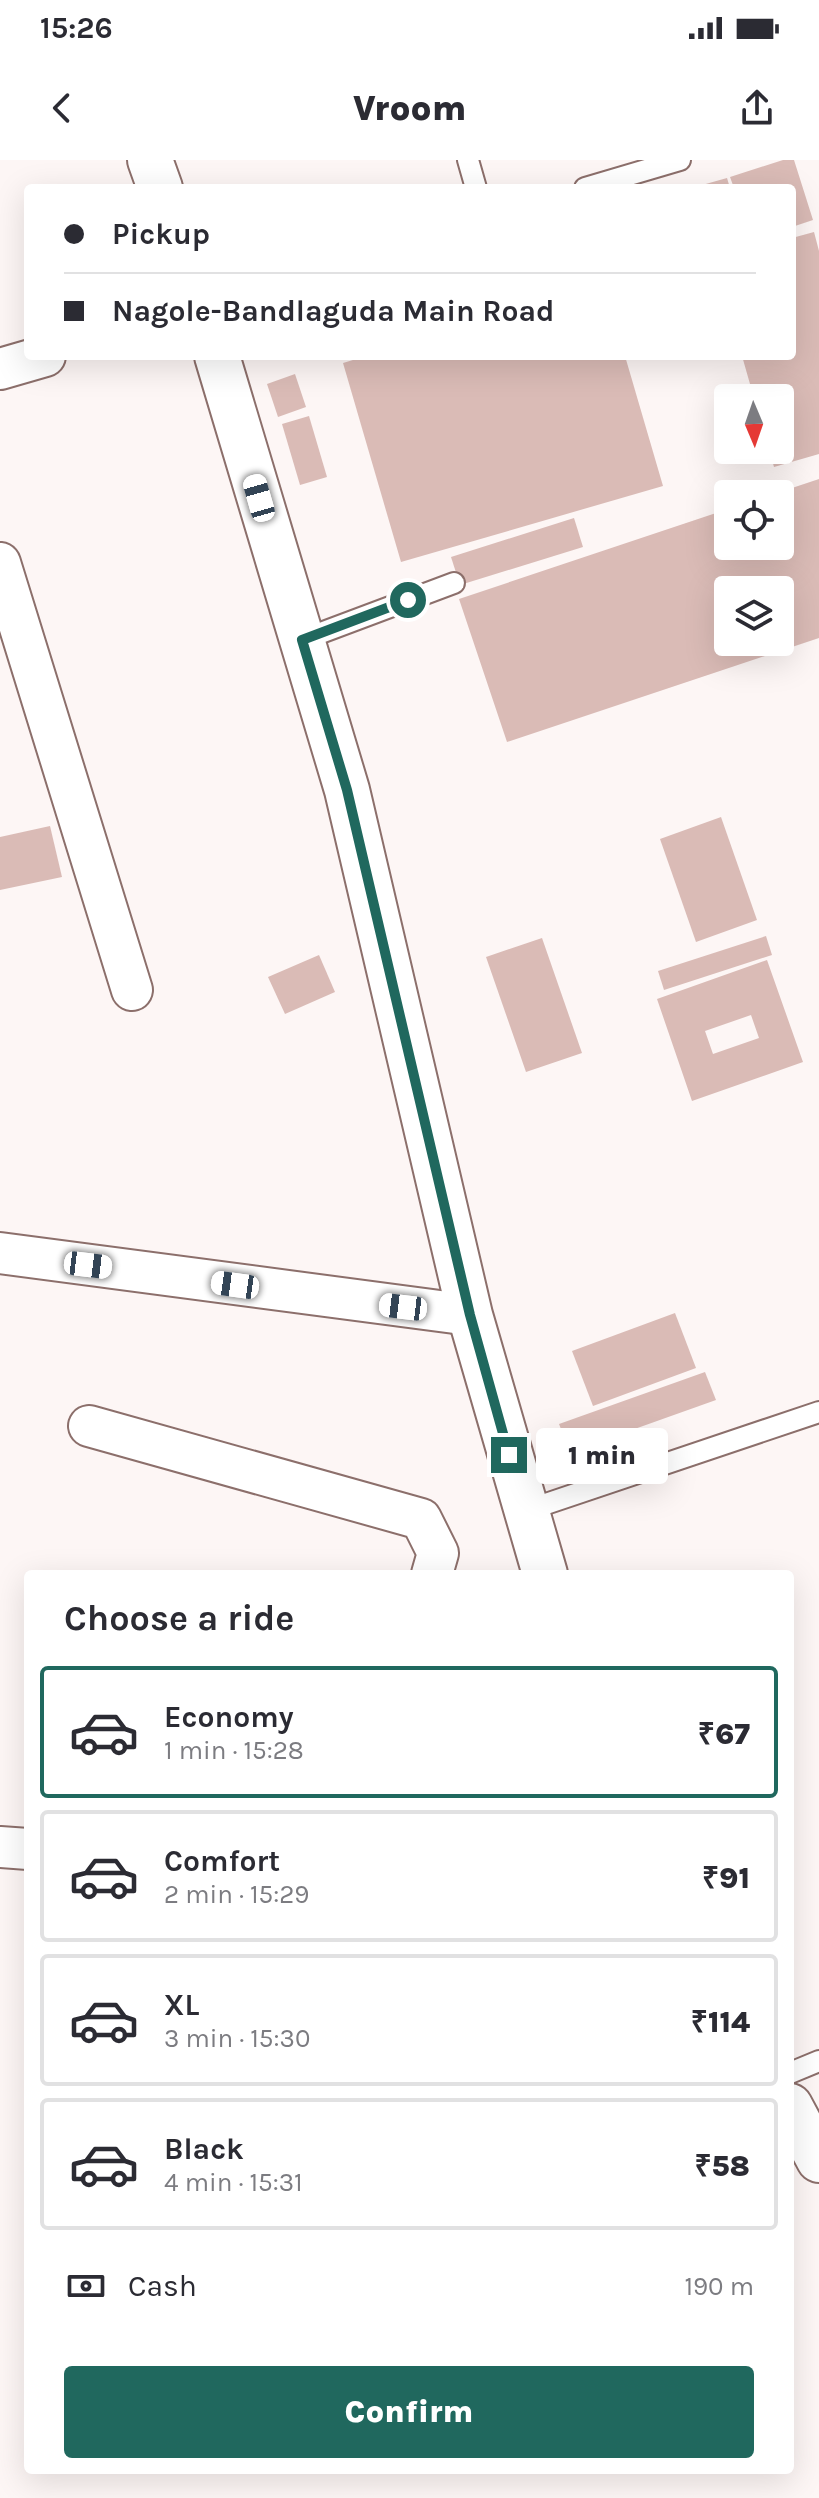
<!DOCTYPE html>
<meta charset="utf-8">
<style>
:root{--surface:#fff;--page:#f7f7f7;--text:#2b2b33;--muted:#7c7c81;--line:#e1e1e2;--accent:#20685e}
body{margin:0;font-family:Karla,sans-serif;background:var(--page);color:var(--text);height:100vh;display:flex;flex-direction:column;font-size:30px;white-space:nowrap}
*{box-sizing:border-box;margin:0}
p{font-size:26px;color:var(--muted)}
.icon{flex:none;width:44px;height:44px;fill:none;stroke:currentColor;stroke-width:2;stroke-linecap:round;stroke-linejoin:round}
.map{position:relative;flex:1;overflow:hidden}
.details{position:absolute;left:24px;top:1410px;width:770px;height:904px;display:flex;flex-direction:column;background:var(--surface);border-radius:8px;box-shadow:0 8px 32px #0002}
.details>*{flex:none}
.hud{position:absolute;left:24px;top:24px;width:772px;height:176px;border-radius:8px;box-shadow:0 8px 32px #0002;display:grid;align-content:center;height:176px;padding:0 40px;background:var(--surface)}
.needle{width:52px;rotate:178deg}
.fabs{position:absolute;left:714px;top:224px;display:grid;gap:16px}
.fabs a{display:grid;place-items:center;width:80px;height:80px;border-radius:8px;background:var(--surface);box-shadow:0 8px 32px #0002;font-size:40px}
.end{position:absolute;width:36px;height:36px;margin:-18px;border:10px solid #20685e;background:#fff;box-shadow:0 0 0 4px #fff}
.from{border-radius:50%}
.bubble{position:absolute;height:56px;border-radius:8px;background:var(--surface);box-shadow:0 8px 32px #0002;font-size:26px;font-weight:800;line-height:56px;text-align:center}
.car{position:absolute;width:24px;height:48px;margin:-24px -12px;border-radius:10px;box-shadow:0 0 6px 2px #0007;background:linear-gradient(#fff 24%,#345 0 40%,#fff 0 76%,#345 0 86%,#fff 0)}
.hud b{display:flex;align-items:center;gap:28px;height:76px;font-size:30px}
.hud b+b{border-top:2px solid var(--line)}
.hud i{width:20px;height:20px;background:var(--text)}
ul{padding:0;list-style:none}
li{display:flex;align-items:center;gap:24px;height:132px;margin:0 16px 12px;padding:0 24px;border:4px solid var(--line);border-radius:8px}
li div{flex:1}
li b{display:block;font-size:30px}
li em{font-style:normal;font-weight:800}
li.current{border-color:var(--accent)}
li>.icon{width:72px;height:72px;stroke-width:1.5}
h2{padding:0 40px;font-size:36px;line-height:96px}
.pay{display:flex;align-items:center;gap:20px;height:88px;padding:0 40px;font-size:30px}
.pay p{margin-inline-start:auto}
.primary-button{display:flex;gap:16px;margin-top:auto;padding:16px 40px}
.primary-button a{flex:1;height:92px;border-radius:8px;background:var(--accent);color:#fff;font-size:32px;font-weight:800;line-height:92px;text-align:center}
.status{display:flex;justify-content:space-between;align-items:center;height:56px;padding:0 40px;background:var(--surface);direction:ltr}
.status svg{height:22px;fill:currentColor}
header{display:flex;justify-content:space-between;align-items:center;height:104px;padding:0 40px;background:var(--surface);font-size:36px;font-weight:800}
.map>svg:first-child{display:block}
</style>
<div class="status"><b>15:26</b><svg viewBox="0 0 49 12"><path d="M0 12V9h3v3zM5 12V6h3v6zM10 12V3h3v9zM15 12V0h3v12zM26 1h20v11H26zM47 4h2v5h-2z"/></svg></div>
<header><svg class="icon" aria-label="back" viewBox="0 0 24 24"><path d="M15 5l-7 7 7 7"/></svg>Vroom<svg class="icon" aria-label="share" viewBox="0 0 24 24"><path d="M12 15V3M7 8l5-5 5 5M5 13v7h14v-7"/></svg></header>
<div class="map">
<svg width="819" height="2338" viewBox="0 0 819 2338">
<rect width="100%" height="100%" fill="#fdf6f5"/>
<!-- building -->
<g fill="#dabbb6" fill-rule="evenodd">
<path d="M783 0H794L813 60 792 67V28H734L730 17Z"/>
<path d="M727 18 730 28H695V27Z"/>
<path d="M814 72 819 91V294L774 307 769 290H780V238H754L742 196H792V78Z"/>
<path d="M366 196H625L663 326 401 402 343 203Z"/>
<path d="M295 214 306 247 278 257 267 224Z"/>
<path d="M309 256 327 317 300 325 282 264Z"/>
<path d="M819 319V478L507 582 459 439 728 349V386H780V332ZM728 430H780V482H728Z"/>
<path d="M574 358 583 387 460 425 451 397Z"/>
<path d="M721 657 757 760 696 782 660 679Z"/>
<path d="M50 666 62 717 0 730V677Z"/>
<path d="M766 776 772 795 664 830 658 811Z"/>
<path d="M542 778 582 893 526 912 486 797Z"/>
<path d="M319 795 335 832 285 854 268 817Z"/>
<path d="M767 800 803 902 692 941 657 839ZM751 855 759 878 713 894 705 871Z"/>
<path d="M675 1153 696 1208 593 1246 572 1191Z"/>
<path d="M705 1212 716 1240 570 1292 559 1264Z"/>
</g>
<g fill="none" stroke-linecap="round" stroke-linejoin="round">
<defs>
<g id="service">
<path d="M468 0 476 28"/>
<path d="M585 28 680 0"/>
<path d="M302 480 454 423"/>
<path d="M525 1351 819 1252"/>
<path d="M790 1913 819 1901"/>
</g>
<g id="minor">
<path d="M0 209 45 196"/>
<path d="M0 403 132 830"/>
<path d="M0 1093 470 1155"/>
<path d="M89 1266 421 1359 438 1393 432 1414"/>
<path d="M0 1687 28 1689"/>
</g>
<g id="tertiary">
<path d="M150 0 160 28"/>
<path d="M217 196 347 630 470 1155 545 1414"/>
<path d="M790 1946 819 2000"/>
</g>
</defs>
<!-- service casing -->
<use href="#service" stroke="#8c6f6b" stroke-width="24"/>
<!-- minor casing -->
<use href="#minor" stroke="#8c6f6b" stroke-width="44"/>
<!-- tertiary casing -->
<use href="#tertiary" stroke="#8c6f6b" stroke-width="48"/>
<!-- service -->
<use href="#service" stroke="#fff" stroke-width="20"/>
<!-- minor -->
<use href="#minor" stroke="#fff" stroke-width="40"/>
<!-- tertiary -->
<use href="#tertiary" stroke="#fff" stroke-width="44"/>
</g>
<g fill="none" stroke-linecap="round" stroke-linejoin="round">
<!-- route -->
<path stroke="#20685e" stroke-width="10" d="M408 440 302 480 347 630 470 1155 509 1295"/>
</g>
</svg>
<div class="fabs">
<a><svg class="needle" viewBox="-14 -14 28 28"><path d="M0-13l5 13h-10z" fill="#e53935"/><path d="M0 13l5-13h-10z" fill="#7c7c81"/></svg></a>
<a><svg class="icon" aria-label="locate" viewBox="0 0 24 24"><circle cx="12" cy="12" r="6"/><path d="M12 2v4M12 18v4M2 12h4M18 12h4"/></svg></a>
<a><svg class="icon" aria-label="layers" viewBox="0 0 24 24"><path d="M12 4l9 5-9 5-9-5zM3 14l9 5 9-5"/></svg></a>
</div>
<i class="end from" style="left:408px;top:440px"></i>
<i class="end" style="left:509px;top:1295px"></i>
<div class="bubble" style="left:536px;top:1268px;width:132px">1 min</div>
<i class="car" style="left:259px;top:338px;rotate:344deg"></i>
<i class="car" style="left:88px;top:1105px;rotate:97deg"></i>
<i class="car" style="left:235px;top:1125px;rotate:278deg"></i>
<i class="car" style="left:403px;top:1147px;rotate:277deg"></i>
<div class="hud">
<b><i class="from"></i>Pickup</b>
<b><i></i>Nagole-Bandlaguda Main Road</b>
</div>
<section class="details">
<h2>Choose a ride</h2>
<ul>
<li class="current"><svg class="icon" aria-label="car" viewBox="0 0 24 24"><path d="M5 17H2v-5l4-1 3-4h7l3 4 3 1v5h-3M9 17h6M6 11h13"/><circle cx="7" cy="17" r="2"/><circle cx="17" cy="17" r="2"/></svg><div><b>Economy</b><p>1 min · 15:28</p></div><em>₹67</em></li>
<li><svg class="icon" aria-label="car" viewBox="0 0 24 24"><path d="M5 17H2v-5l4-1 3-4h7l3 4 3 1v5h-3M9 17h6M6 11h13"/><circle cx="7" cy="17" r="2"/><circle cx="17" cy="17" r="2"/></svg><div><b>Comfort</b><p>2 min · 15:29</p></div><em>₹91</em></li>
<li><svg class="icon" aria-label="car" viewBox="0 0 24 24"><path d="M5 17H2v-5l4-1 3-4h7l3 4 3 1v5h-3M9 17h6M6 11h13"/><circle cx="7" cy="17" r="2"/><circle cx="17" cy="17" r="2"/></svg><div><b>XL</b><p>3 min · 15:30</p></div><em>₹114</em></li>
<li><svg class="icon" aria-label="car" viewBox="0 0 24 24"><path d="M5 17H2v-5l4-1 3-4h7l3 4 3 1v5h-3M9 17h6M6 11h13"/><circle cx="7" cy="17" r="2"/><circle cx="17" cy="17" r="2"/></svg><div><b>Black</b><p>4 min · 15:31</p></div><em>₹58</em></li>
</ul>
<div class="pay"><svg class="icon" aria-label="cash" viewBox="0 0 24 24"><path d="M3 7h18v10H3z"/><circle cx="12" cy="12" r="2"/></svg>Cash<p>190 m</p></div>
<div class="primary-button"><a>Confirm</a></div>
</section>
</div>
